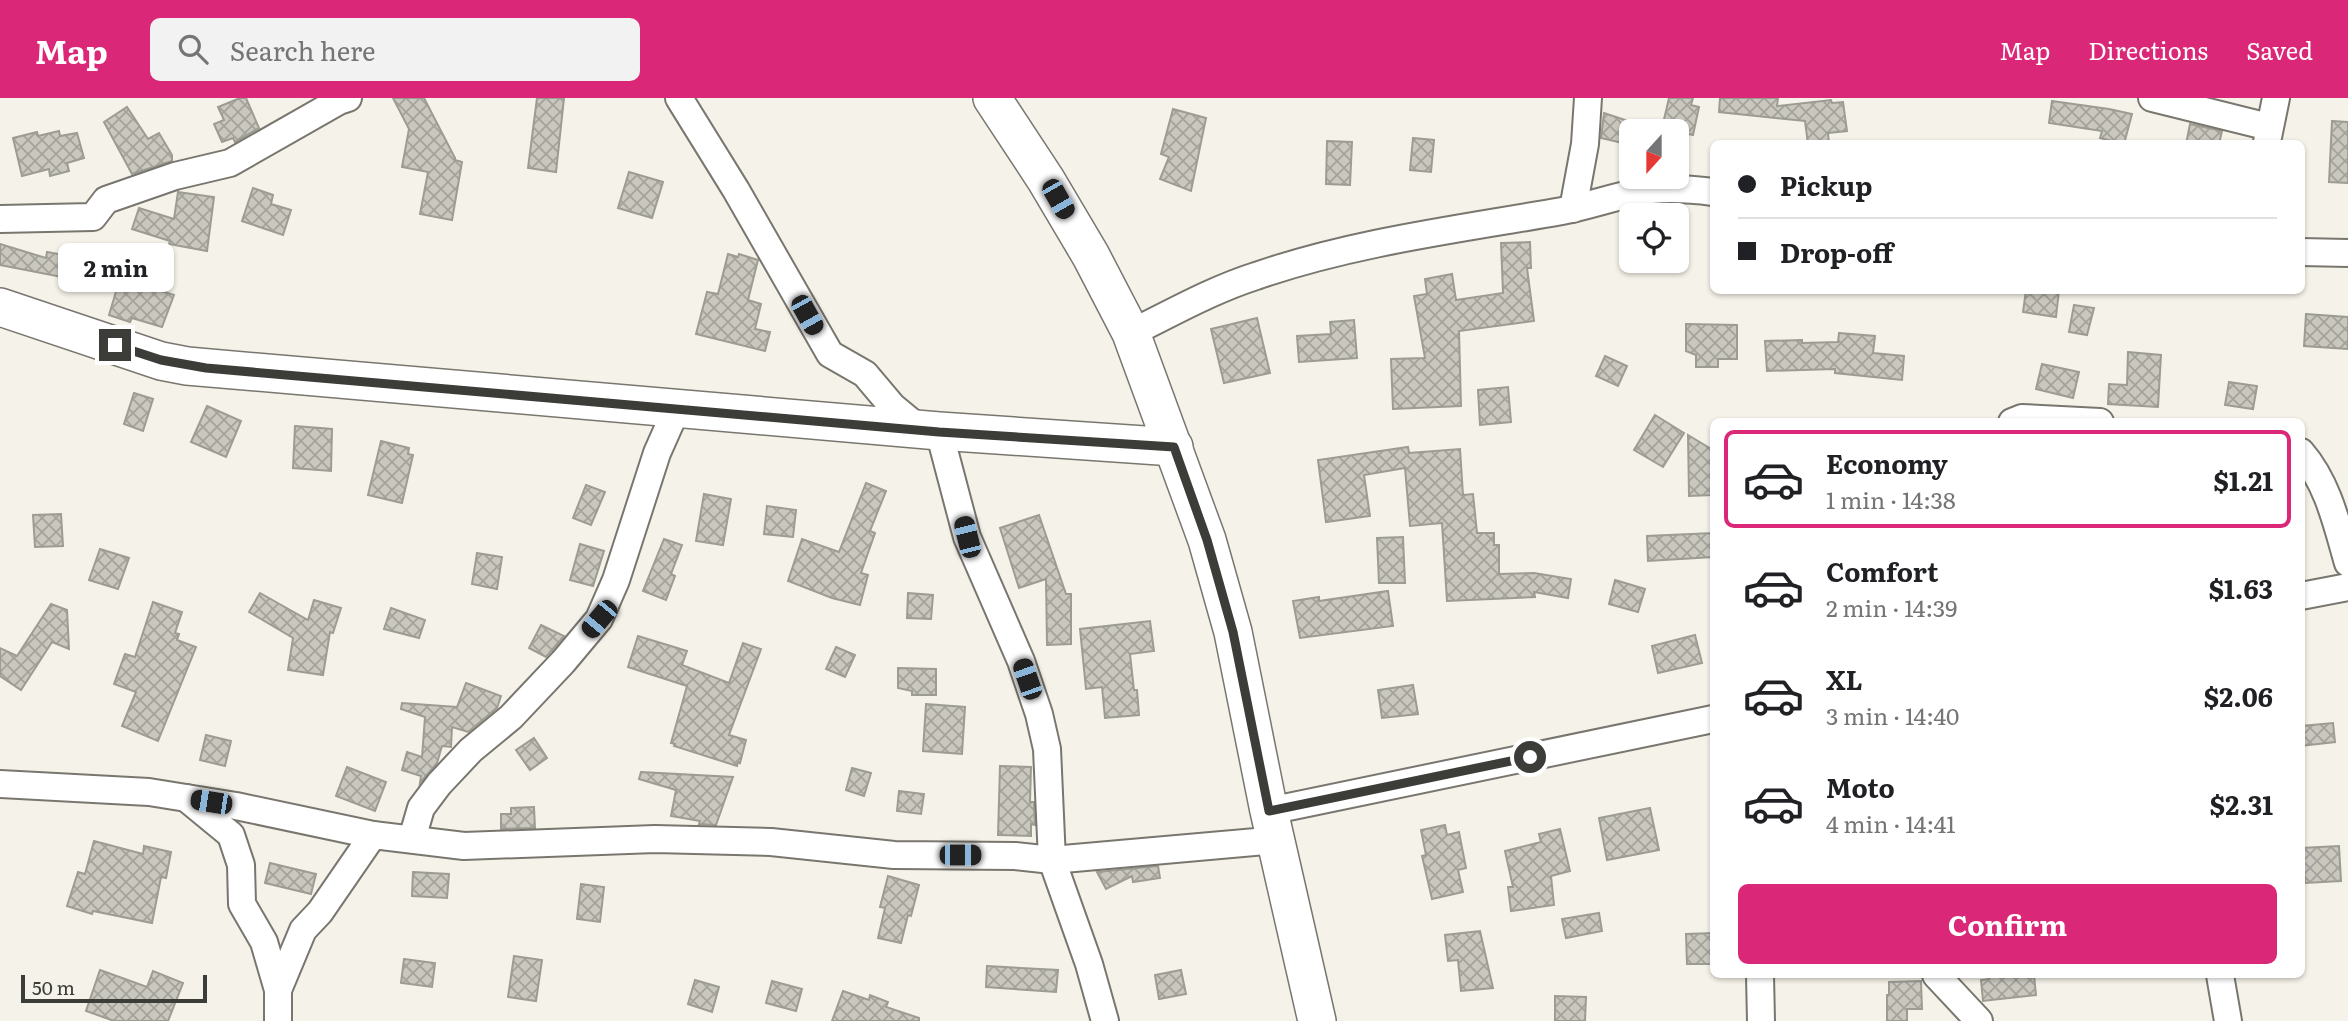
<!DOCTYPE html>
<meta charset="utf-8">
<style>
:root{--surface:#fff;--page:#f2f2f2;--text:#202124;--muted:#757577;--line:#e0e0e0;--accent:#db2777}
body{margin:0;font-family:Literata,serif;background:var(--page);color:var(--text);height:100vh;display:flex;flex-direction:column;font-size:26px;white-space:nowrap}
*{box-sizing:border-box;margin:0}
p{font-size:23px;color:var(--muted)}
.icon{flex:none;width:38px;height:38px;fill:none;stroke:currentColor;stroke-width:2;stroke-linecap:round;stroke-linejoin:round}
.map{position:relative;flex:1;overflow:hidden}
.side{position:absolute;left:1710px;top:320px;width:595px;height:560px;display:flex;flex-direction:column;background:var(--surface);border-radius:10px;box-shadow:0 2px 5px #0004}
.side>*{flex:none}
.guide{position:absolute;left:1710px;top:42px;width:595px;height:154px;border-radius:10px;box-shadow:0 2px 5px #0004;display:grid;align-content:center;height:154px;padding:0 28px;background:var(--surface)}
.needle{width:46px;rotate:201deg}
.controls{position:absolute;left:1619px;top:21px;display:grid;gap:14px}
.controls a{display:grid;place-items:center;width:70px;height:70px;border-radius:10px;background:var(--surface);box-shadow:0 2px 5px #0004;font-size:35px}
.scale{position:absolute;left:21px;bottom:18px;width:186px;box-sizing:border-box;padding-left:7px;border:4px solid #3c3c38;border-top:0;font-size:19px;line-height:24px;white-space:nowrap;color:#3c3c38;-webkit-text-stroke:5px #f5f3e9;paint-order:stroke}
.end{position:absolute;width:32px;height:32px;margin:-16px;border:9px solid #3c3c38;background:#fff;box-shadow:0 0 0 4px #fff}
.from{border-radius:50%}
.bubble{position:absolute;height:49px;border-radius:10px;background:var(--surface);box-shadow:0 2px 5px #0004;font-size:23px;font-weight:700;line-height:49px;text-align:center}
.car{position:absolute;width:21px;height:42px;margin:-21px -10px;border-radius:9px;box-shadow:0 0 5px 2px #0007;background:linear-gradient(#222 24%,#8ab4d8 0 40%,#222 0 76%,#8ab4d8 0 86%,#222 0)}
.guide b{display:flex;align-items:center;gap:24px;height:66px;font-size:26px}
.guide b+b{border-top:2px solid var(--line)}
.guide i{width:18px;height:18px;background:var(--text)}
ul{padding:12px 0 0;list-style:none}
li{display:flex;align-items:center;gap:21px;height:98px;margin:0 14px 10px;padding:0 14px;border:4px solid transparent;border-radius:10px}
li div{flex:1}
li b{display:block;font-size:26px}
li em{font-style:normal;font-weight:700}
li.active{border-color:var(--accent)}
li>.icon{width:63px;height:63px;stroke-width:1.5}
.cta{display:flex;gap:14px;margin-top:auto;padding:14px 28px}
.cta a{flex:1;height:80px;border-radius:10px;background:var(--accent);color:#fff;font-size:28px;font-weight:700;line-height:80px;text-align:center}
header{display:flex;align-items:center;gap:42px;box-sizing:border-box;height:98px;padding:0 35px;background:var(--accent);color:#fff}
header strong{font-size:33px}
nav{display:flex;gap:38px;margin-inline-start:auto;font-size:24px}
.search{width:490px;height:63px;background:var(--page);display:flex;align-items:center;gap:18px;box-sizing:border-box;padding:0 24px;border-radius:10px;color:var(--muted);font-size:26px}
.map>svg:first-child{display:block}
</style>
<header>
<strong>Map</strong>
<div class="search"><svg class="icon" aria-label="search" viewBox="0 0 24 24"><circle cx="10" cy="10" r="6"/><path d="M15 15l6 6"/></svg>Search here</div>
<nav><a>Map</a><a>Directions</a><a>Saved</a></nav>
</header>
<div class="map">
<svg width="2348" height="923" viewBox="0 0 2348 923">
<defs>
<pattern id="building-cross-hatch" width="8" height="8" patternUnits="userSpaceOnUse" patternTransform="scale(1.75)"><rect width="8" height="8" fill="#c9c7be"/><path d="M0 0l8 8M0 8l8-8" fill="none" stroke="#a4a39b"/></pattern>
</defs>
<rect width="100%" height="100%" fill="#f5f3e9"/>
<!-- building -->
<g fill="url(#building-cross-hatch)" stroke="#9d9c93" stroke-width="2">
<path d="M240 0H246L259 30 235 44 233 40 222 44 214 26 224 22 218 9Z"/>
<path d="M393 0H424L455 60V62L462 64 452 122 420 116 428 74 402 69 409 31Z"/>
<path d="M537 0H564L556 74 528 70Z"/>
<path d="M1669 0H1693L1691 7 1699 9 1693 37 1662 30Z"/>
<path d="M1720 0H1778L1777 8 1831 2 1832 5 1843 4 1847 33 1828 35 1829 46H1808L1805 23 1719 14Z"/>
<path d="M2052 3 2109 11 2132 16 2124 46 2100 40 2102 33 2049 25Z"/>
<path d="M127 9 148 41 159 35 172 57V63L132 76 104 24Z"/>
<path d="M1173 11 1206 20 1191 93 1160 81 1169 59 1161 56Z"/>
<path d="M1604 15 1631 24V47L1601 40Z"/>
<path d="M2332 23 2348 24V85L2329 84Z"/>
<path d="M2190 26 2222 33 2219 46H2186Z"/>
<path d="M59 33 60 38 77 35 84 60 67 65 69 73 50 78 49 71 22 78 13 40 37 34 38 38Z"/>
<path d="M1413 40 1434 42 1431 74 1410 72Z"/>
<path d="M1327 43 1352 44 1350 87 1326 86Z"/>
<path d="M629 74 663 84 652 120 618 110Z"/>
<path d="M253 90 273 97 271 106 291 112 283 137 242 123Z"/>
<path d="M178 94 214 99 207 153 169 146 170 143 132 131 139 110 174 121Z"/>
<path d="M1530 144 1531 170H1527L1534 223 1459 233 1461 308 1393 311 1391 261 1425 260 1414 198 1427 196 1425 181 1452 176 1456 202 1503 195 1501 145Z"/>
<path d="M0 146 46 160 47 154 102 164 98 186 0 167Z"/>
<path d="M728 156 738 159 739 156 758 162 748 202 761 206 755 231 770 234 765 253 696 236 707 194 718 196Z"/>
<path d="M120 180 174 197 162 229 132 220 130 224 109 217Z"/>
<path d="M2026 192H2059L2056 219 2023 214Z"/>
<path d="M2074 207 2094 210 2087 237 2069 234Z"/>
<path d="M2306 216 2348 219V251L2304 248Z"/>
<path d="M1257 220 1270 275 1224 285 1211 231Z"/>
<path d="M1354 222 1357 260 1299 264 1297 238 1331 236 1330 224Z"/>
<path d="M1686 226 1737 227V261H1718V269H1696V257L1686 253Z"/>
<path d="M1839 235 1875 238 1873 255 1904 258 1902 282 1835 275V271L1767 273 1765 243 1802 242V245L1838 244Z"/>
<path d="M2128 254 2161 257 2158 309 2108 306 2109 286 2127 287Z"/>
<path d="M1605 258 1627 268 1618 288 1596 278Z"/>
<path d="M2042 266 2079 274 2073 300 2036 291Z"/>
<path d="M2229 284 2257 288 2253 311 2225 307Z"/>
<path d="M1508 289 1511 324 1480 327 1478 292Z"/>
<path d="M134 295 153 301 143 333 124 326Z"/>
<path d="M207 308 241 323 226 359 191 344Z"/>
<path d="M1655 317 1684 335 1663 369 1634 352Z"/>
<path d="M295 328 332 331 331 373 293 370Z"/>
<path d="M1688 337 1713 352V397L1689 398Z"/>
<path d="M381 343 409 350 408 356 413 357 402 405 368 397Z"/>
<path d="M1408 349 1409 355 1460 351 1463 397 1473 396 1477 435H1494V447H1499V476L1534 475 1571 481 1568 500 1534 494 1535 499 1447 503 1442 425 1410 428 1405 370 1364 377 1370 418 1326 424 1318 362Z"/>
<path d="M866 385 886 393 870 433 875 435 861 475 868 477 860 507 832 500 788 483 802 441 839 454Z"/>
<path d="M586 387 605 394 591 427 573 420Z"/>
<path d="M704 396 731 401 723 447 696 443Z"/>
<path d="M767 408 796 412 793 439 764 436Z"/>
<path d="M61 416 63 448 35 449 33 417Z"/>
<path d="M1039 417 1066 496H1071V546L1047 547 1046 481 1019 490 1000 430Z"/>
<path d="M1713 435V459L1648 463 1647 438Z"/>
<path d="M1403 439 1405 485H1379L1377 440Z"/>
<path d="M664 441 682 447 671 476 675 478 666 502 643 493Z"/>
<path d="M580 446 604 453 593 488 570 482Z"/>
<path d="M100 451 129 460 118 491 89 482Z"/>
<path d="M477 455 502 459 497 491 472 486Z"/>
<path d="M1615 482 1645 491 1638 514 1609 506Z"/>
<path d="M1388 493 1393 528 1300 540 1293 503 1319 499V503Z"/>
<path d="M260 495 308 522 314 502 341 510 333 535 330 534 323 577 288 572 293 540 249 514Z"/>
<path d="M908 495 933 497 931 521 907 520Z"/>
<path d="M153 504 182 514 175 535 179 536 177 542 196 549 158 643 122 628 136 594 114 586 125 556 135 559Z"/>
<path d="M51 506 67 512 69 551 52 544 21 592 0 578V550L17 558Z"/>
<path d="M391 510 425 522 419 540 384 531Z"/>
<path d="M1150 523 1154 553 1130 556 1134 592H1137L1139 617 1105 620 1102 589 1086 591 1080 531Z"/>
<path d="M541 527 564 538 546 559 529 550Z"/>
<path d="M1695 537 1702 565 1658 575 1652 548Z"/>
<path d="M638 538 687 553 682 567 729 585 743 545 761 551 729 637 746 642 740 665 738 664 737 668 674 648 675 646 671 645 687 588 628 569Z"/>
<path d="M836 549 855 557 845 579 826 571Z"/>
<path d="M898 570 936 571V597H912V593L898 590Z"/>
<path d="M466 585 501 598 497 610 468 634 452 629 451 649 442 648 437 665 420 685 421 678 402 672 407 654 422 659 425 619 401 611 402 605 457 609Z"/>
<path d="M1413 587 1418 616 1382 620 1378 592Z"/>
<path d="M926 606 965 609 962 656 923 653Z"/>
<path d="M2333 625 2335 644 2301 648V628Z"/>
<path d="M206 637 231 643 225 668 200 662Z"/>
<path d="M534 640 547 660 530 672 516 652Z"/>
<path d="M1000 668 1031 669 1030 704H1034L1035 727 1031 726V738L998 737Z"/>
<path d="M347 669 386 684 375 713 336 698Z"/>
<path d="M852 670 871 675 864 698 846 692Z"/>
<path d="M641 674 733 679 716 727 699 726 700 723 671 718 676 692 639 681Z"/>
<path d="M899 693 924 696 921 716 897 713Z"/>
<path d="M534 709 535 730 501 731V716H511V710Z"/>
<path d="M1650 710 1659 752 1607 762 1599 720Z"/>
<path d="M1445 727 1447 737 1459 734 1466 770 1458 772 1463 794 1432 801 1422 758 1426 757 1421 732Z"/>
<path d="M1560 731 1570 773 1551 778 1554 807 1511 813 1508 789H1513L1505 753 1541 744 1539 736Z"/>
<path d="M94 743 143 756 144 748 171 754 166 780 161 779 152 825 93 813 92 816 67 808 78 774 85 776Z"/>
<path d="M2339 748 2341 783 2305 785 2304 773H2301V750Z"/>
<path d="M270 765 316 776 311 796 265 785Z"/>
<path d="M1158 768 1160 780 1133 784 1132 778 1106 791 1097 774Z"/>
<path d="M413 774 449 776 447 800 412 798Z"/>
<path d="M888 778 919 787 911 818 908 817 901 845 878 840 885 810 880 809Z"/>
<path d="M581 786 604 789 600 824 577 821Z"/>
<path d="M1599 815 1602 833 1566 840 1562 821Z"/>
<path d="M1480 833 1493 890 1461 893 1458 862 1448 863 1445 837Z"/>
<path d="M1713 835V866H1687L1686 836Z"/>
<path d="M514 858 542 862 536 903 508 899Z"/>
<path d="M404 861 435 865 432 889 401 885Z"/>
<path d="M987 868 1058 872 1056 894 986 889Z"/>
<path d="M100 872 147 889 153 873 183 885 168 923H114L86 913Z"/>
<path d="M1181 872 1186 896 1159 901 1155 877Z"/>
<path d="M1988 877H2034L2036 897 1983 903 1981 882 1989 881Z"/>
<path d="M695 882 719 889 712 914 688 906Z"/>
<path d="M772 883 802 891 796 913 766 905Z"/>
<path d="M1921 883 1922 911H1907V923H1887V897H1889V884Z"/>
<path d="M843 893 869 902 870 897 888 904 886 909 919 920V923H832Z"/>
<path d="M1555 898 1586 899 1585 923H1555Z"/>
</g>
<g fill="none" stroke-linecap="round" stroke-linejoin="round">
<defs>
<g id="street">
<path d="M679 0 736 92 830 256 865 276 892 308 921 332"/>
<path d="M2152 0 2269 29"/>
<path d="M2267 44 2276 0"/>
<path d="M1573 111 1585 46 1588 0"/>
<path d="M0 121 93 119 106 102 175 78 230 65 339 3 348 0"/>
<path d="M2301 154 2348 155"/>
<path d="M1131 235C1172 215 1212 192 1256 178 1354 144 1460 131 1562 113 1588 108 1613 99 1639 94 1663 89 1689 91 1713 94"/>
<path d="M2012 324 2022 320 2100 324"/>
<path d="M939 333 967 439 1021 563 1039 616 1047 651 1052 762 1089 866 1105 923"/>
<path d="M2301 354C2328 385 2337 427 2348 465"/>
<path d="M2301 498 2348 489"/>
<path d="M0 686 149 694 236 708 373 737 464 748 655 741 771 744 894 757 1015 758 1052 762 1277 742"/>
<path d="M186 700 231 737 241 767 242 806 264 844 278 892"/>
<path d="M1269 713 1713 621"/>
<path d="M412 741 421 710 439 686 471 652 511 619 563 564 599 521 616 482 657 355 677 310"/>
<path d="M1760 877 1761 923"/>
<path d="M1936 877 1979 923"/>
<path d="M2220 877 2228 923"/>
<path d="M278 923V892L303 832 320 814 373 737"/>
</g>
<g id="secondary">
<path d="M992 0 1046 82 1091 158 1131 235 1207 442 1233 534 1269 713 1317 923"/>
<path d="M0 209 161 263 187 268 939 333 1174 349"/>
</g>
</defs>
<!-- street casing -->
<use href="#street" stroke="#78766e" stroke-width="30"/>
<!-- secondary casing -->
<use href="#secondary" stroke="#78766e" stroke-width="40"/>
<!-- street -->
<use href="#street" stroke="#fff" stroke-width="26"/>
<!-- secondary -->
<use href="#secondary" stroke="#fff" stroke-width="37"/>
</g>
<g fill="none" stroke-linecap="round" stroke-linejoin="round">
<!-- route -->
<path stroke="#3c3c38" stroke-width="9" d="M115 247 161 262 206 270 939 334 1174 349 1207 442 1233 534 1269 713 1530 659"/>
</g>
</svg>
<div class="controls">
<a><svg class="needle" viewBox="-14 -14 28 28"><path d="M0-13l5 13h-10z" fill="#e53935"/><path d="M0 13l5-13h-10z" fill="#757577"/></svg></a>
<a><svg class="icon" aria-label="locate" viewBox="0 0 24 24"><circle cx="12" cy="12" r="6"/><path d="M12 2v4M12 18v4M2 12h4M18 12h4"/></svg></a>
</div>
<div class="scale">50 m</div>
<i class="end from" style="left:1530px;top:659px"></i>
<i class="end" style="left:115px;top:247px"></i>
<div class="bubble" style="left:58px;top:145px;width:116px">2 min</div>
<i class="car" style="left:1058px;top:101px;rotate:150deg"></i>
<i class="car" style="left:807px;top:217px;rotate:151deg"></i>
<i class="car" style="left:967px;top:439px;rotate:346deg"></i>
<i class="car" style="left:599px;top:521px;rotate:220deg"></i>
<i class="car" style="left:1027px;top:581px;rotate:341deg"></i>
<i class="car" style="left:211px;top:704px;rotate:279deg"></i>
<i class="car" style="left:960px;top:757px;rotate:90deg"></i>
<div class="guide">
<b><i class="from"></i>Pickup</b>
<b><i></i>Drop-off</b>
</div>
<section class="side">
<ul>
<li class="active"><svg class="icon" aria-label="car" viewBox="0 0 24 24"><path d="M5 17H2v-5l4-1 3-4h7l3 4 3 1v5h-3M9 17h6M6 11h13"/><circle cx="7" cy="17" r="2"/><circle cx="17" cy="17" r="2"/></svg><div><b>Economy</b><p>1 min · 14:38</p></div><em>$1.21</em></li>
<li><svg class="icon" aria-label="car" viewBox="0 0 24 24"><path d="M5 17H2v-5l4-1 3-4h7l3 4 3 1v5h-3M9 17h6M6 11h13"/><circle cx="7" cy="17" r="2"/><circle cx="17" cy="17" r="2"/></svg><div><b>Comfort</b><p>2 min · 14:39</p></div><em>$1.63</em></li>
<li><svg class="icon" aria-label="car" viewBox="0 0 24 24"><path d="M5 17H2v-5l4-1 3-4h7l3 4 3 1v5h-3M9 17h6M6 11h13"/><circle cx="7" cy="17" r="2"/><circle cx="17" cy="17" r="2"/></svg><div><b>XL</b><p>3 min · 14:40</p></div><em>$2.06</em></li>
<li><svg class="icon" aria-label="car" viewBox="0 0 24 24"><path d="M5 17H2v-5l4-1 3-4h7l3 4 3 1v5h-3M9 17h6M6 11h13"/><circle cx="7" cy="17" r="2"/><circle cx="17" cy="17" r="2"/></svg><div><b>Moto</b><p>4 min · 14:41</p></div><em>$2.31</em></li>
</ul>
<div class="cta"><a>Confirm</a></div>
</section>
</div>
